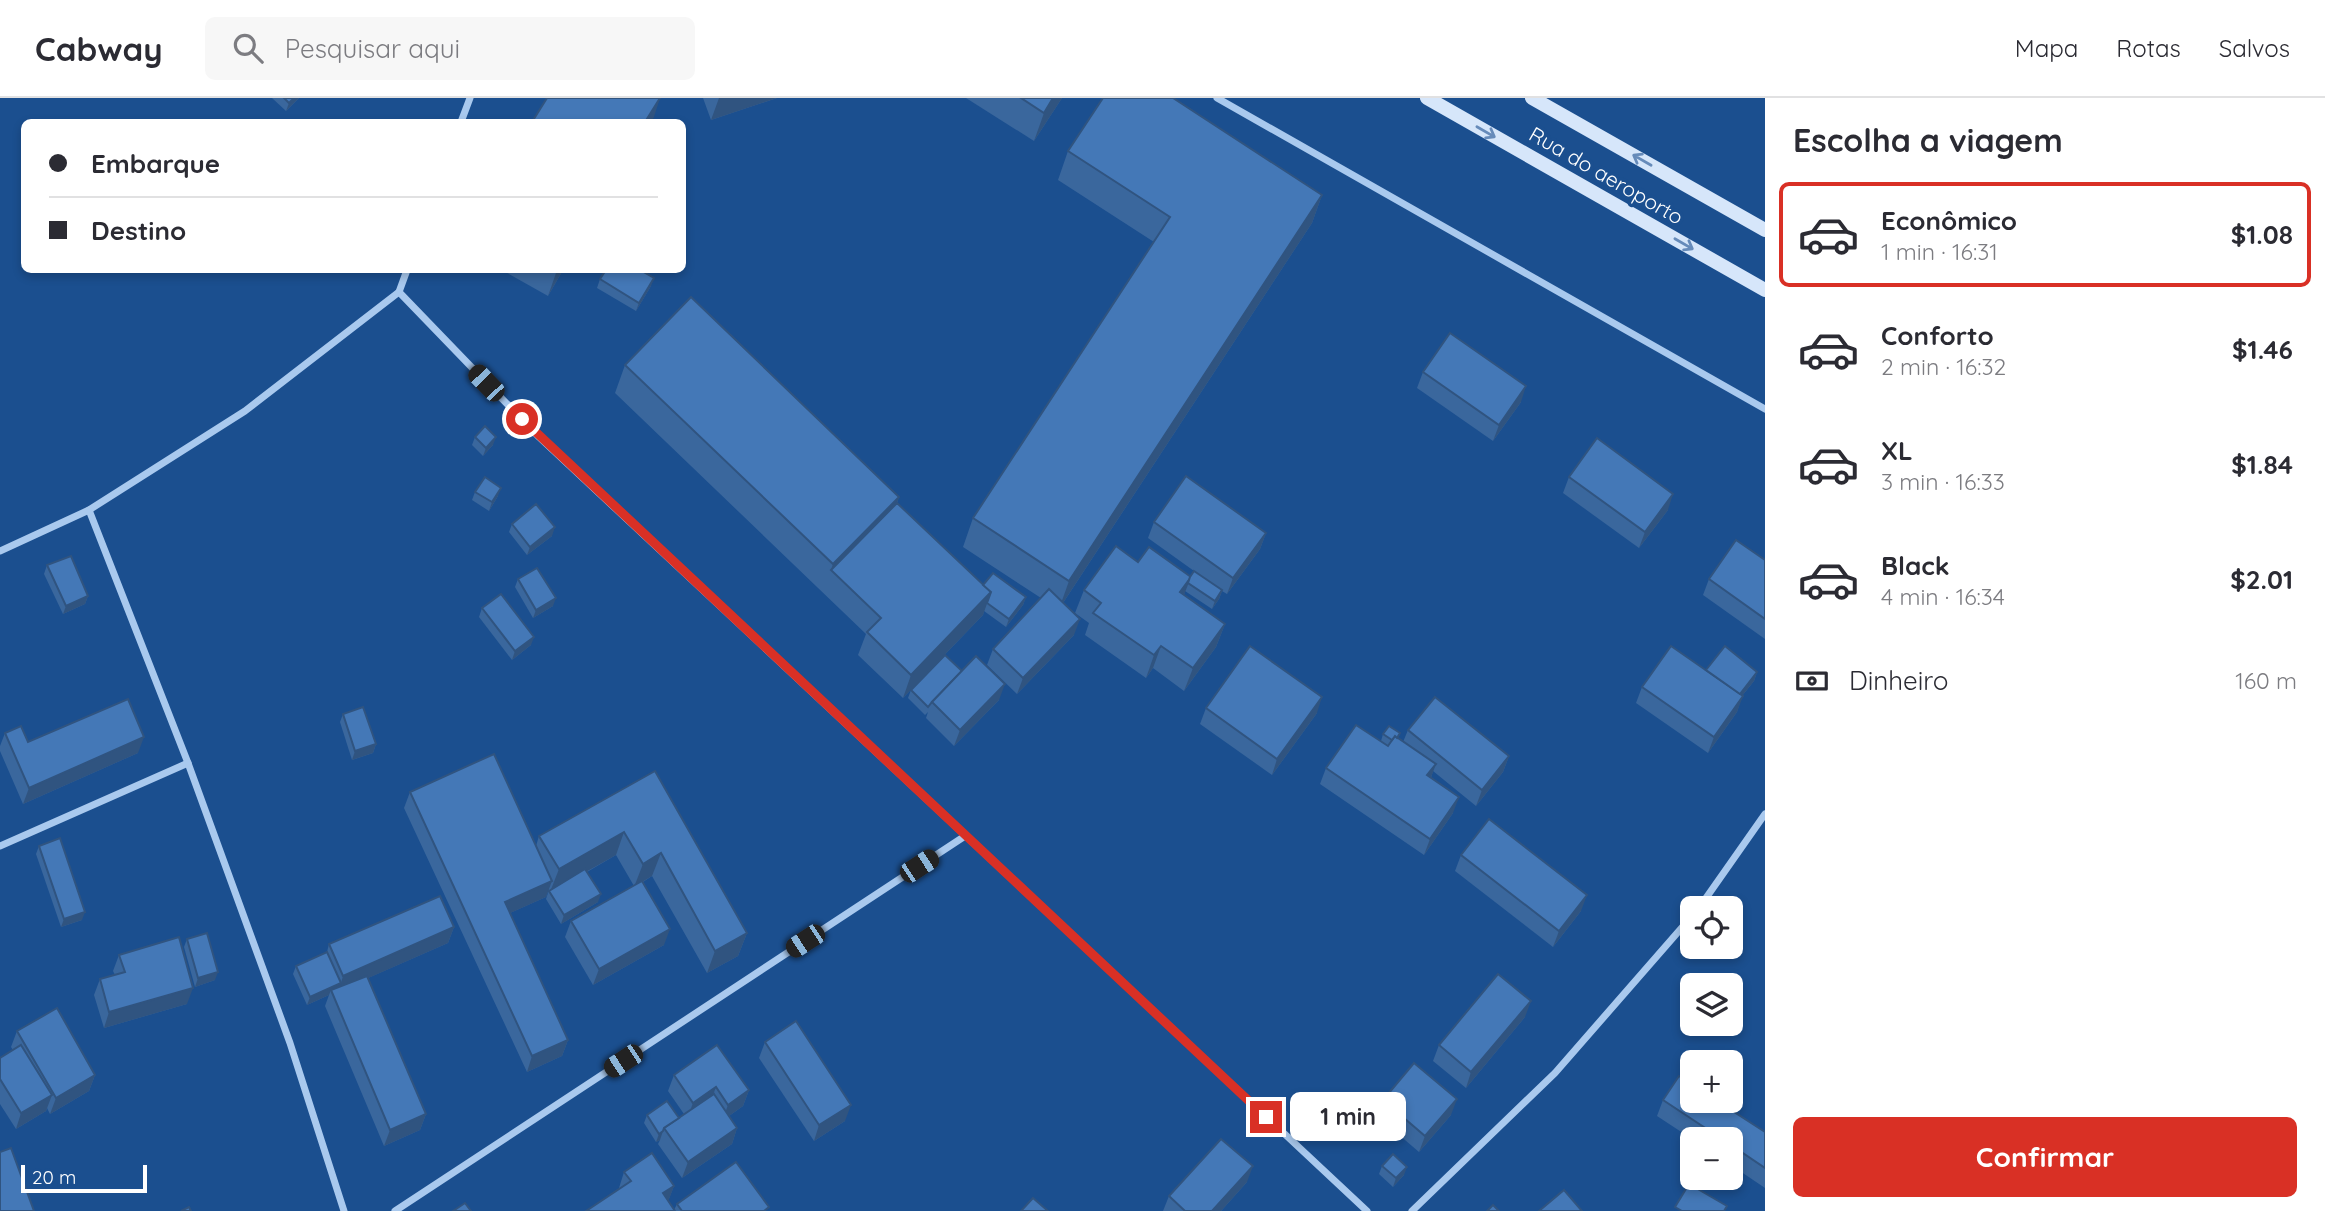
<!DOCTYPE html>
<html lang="pt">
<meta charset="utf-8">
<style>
:root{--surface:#fff;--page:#f7f7f7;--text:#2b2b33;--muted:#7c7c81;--line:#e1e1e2;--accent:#d93025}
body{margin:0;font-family:Quicksand,sans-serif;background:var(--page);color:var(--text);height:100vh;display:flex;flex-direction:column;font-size:26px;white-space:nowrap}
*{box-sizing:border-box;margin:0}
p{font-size:23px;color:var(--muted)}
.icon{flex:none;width:38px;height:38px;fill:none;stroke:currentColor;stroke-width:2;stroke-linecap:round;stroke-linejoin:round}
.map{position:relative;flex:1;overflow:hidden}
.sheet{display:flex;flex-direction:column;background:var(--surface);width:560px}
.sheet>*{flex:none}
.guide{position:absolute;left:21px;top:21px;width:665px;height:154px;border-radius:10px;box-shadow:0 4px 10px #0003;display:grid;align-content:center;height:154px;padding:0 28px;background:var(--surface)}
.fabs{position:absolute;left:1680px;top:798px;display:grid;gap:14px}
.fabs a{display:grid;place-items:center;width:63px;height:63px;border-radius:10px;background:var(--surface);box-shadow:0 4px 10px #0003;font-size:35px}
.scale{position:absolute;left:21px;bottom:18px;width:126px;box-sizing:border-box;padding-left:7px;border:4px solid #fff;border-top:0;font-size:19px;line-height:24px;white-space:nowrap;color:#fff;-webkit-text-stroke:5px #1b4f8f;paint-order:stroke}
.end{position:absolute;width:32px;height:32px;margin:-16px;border:9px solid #d93025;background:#fff;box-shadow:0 0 0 4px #fff}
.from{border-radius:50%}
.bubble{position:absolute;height:49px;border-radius:10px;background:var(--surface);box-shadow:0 4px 10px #0003;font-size:23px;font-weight:800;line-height:49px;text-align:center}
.car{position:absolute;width:21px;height:42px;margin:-21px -10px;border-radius:9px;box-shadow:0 0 5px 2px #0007;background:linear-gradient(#222 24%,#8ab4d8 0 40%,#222 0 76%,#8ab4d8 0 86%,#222 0)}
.guide b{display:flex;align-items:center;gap:24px;height:66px;font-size:26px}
.guide b+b{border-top:2px solid var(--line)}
.guide i{width:18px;height:18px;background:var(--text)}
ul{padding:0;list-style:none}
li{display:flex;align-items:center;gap:21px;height:105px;margin:0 14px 10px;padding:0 14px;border:4px solid transparent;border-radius:10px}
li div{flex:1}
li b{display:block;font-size:26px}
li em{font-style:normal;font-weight:800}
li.active{border-color:var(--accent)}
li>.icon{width:63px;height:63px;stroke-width:1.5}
h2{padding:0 28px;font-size:32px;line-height:84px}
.pay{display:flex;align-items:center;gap:18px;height:77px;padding:0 28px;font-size:26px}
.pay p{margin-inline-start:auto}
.primary-button{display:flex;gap:14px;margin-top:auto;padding:14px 28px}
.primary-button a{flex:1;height:80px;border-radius:10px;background:var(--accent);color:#fff;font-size:28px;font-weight:800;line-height:80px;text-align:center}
header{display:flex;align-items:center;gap:42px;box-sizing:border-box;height:98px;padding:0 35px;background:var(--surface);border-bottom:2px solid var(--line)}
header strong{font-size:33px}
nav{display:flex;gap:38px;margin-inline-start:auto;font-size:24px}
.search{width:490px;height:63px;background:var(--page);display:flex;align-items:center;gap:18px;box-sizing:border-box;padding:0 24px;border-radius:10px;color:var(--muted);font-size:26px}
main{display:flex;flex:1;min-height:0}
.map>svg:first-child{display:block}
</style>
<header>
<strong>Cabway</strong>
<div class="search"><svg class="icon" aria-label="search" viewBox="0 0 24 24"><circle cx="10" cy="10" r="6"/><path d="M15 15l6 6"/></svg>Pesquisar aqui</div>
<nav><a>Mapa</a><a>Rotas</a><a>Salvos</a></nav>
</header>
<main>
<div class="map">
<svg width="1765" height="1113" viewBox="0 0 1765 1113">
<rect width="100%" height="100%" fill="#1b4f8f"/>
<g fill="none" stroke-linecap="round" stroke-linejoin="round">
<!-- street -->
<g stroke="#a9c9ee" stroke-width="7">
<path d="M1217 0 1765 311"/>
<path d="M461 24 470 0"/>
<path d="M399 194 539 339 1367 1113"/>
<path d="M89 412 188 665 290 945 344 1113"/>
<path d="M0 453 89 412 245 313 399 194 407 172"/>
<path d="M0 748 188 665"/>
<path d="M1699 810 1765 716"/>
<path d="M395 1113 965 738"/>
<path d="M1412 1113 1555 975 1692 818"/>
</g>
<!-- secondary -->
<g stroke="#d6e6fa" stroke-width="14">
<path d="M1427 0 1765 192"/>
<path d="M1532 0 1765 132"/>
</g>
</g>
<!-- wall -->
<g fill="#3a679d">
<path d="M272 0H299L286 13Z"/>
<path d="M703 0H777L711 22Z"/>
<path d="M966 0H1062L1034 43Z"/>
<path d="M1068 53 1322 97 1312 125 1063 505 1074 537 1017 596 987 567 993 551 1041 500 963 449 973 420 1154 144 1058 82Z"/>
<path d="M502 172H563L548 198Z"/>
<path d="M600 181 651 188 636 213 597 190Z"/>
<path d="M625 267 899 399 897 405 983 487 1026 499 1023 507 1006 529 984 513 983 517 903 600 858 557 866 536 615 295Z"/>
<path d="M1423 274 1521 304 1493 343 1417 290Z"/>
<path d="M475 339 493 347 483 358 472 347Z"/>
<path d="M1569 379 1668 412 1639 450 1563 395Z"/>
<path d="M475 394 498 398 489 413 472 402Z"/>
<path d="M1154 424 1266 435 1260 451 1227 496 1222 493 1219 501 1212 511 1185 493 1184 497 1225 526 1216 549 1184 593 1153 570 1146 580 1085 537 1089 525 1075 515 1084 492 1138 464 1208 483 1148 440Z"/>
<path d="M512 426 552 438 527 457 509 434Z"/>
<path d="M1765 462V541L1703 497 1709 481Z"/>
<path d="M47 467 88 498 85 506 63 516 44 476Z"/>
<path d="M518 481 553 508 533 520 515 489Z"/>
<path d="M482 510 531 547 512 562 479 519Z"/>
<path d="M1706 572 1757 574 1754 583 1742 598 1737 614 1708 655 1636 605 1642 589Z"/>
<path d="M962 573 999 602 954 648 926 620 928 614 925 617 908 600 911 592Z"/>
<path d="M1206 610 1317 615 1272 677 1200 626Z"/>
<path d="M343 616 376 646 373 655 352 662 340 624Z"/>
<path d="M1408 632 1509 658 1503 674 1476 708 1433 673 1431 680 1453 715 1424 757 1320 686 1326 670 1381 643 1383 636 1400 635 1398 641 1403 644Z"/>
<path d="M5 635 28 644 138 655 23 706 0 653V648Z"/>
<path d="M655 673 747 835 738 858 707 875 652 778 643 784 664 847 593 887 565 839 571 823 634 788 616 757 587 774 598 804 561 826 546 801 549 792V791L546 799 510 815 568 942 562 958 527 974 404 710 410 694 536 748 539 738Z"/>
<path d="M39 748 82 822 61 829 36 756Z"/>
<path d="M1461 757 1581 813 1553 849 1455 773Z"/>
<path d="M454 829 448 845 368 880 426 1016 420 1032 384 1048 325 908 329 897 307 907 293 876 296 868 327 854 329 846Z"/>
<path d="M187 841 215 882 195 889 184 849Z"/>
<path d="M119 857 187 906 104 930 94 897 100 881 115 877 113 873Z"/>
<path d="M1525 919 1466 990 1433 963 1439 947Z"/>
<path d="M17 933 95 977 89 993 50 1016 47 1010 46 1013 16 1031 0 1006V960L13 952 11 949Z"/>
<path d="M765 944 845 1023 814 1043 759 960Z"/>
<path d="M674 977 749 992 743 1008 729 1018 737 1030 732 1046 682 1080 658 1046 660 1042 656 1044 644 1025 647 1017 679 1020 684 1016 668 993Z"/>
<path d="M1383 1002 1451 1017 1419 1054 1377 1018Z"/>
<path d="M1663 1002 1765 1034V1090L1731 1067V1041H1692L1657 1018Z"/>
<path d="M1382 1068 1404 1077 1393 1089 1379 1076Z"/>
<path d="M624 1074 674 1088 668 1103 674 1112 677 1106 767 1113H586L620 1091 619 1090Z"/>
<path d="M1247 1084 1221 1113H1163L1169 1098Z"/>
</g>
<!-- shaded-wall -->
<g fill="#305480">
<path d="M294 0H299L286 13 289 5Z"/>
<path d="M660 0 654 19 651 24H645Z"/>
<path d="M719 0H777L711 22Z"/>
<path d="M1053 0H1062L1034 43 1044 15Z"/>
<path d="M1322 97 1312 125 1059 511 1069 483Z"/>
<path d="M558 172H563L548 198 556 175Z"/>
<path d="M654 180 651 188 636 213 639 205Z"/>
<path d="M1526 288 1521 304 1493 343 1499 327Z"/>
<path d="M496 339 493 347 483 358 486 350Z"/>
<path d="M501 390 498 398 489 413 492 404Z"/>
<path d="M1673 396 1668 412 1639 450 1645 434Z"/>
<path d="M899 399 889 428 831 472 833 466Z"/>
<path d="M555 429 552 438 527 457 530 449Z"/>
<path d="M1266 435 1260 451 1227 496 1233 480Z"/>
<path d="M1191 479 1182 502 1180 494Z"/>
<path d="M1222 492 1219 501 1212 511 1215 503Z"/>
<path d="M991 494 983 517 903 600 911 577Z"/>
<path d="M88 498 85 506 63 516 66 508Z"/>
<path d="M1026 499 1023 507 1006 529 1009 521Z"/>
<path d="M556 500 553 508 533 520 536 512Z"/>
<path d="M1080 521 1074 537 1017 596 1023 580Z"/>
<path d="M1225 526 1216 549 1184 593 1193 570Z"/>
<path d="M534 539 531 547 512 562 515 553Z"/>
<path d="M1161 548 1153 570 1146 580 1154 557Z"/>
<path d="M1757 574 1754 583 1734 608 1737 600Z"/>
<path d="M1005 586 999 602 954 648 960 632Z"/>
<path d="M1743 598 1737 614 1708 655 1714 639Z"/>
<path d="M1322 599 1317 615 1272 677 1277 661Z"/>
<path d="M144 639 138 655 23 706 29 690Z"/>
<path d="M376 646 373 655 352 662 355 653Z"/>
<path d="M1509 658 1503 674 1476 708 1482 692Z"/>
<path d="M1436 666 1430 682 1427 677Z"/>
<path d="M1459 699 1453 715 1424 757 1430 741Z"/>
<path d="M624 734 616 757 550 794 559 771Z"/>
<path d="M661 755 652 778 634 789 643 766Z"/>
<path d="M552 783 546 799 499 820 505 804Z"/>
<path d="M601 796 598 804 561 826 564 817Z"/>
<path d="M1587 797 1581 813 1553 849 1559 833Z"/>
<path d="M85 814 82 822 61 829 64 821Z"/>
<path d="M454 829 448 845 332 896 331 892 329 897 307 907 310 899 341 885 343 878Z"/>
<path d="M670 831 664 847 593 887 599 871Z"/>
<path d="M747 835 738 858 707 875 715 853Z"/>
<path d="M218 874 215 882 195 889 198 880Z"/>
<path d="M193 890 187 906 104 930 109 914Z"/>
<path d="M1531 903 1525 919 1466 990 1471 974Z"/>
<path d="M568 942 562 958 527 974 532 958Z"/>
<path d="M95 977 89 993 50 1016 56 1000Z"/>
<path d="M716 989 710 1005 687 1021 693 1005Z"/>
<path d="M749 992 743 1008 722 1023 728 1007Z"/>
<path d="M52 997 46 1013 16 1031 21 1015Z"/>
<path d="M1457 1001 1451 1017 1419 1054 1425 1038Z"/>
<path d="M851 1007 845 1023 814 1043 819 1027Z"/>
<path d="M426 1016 420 1032 384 1048 390 1032Z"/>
<path d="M737 1030 732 1046 682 1080 688 1064Z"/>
<path d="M663 1033 660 1042 656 1044 659 1036Z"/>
<path d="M1253 1068 1247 1084 1221 1113H1212Z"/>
<path d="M1407 1069 1404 1077 1393 1089 1396 1080Z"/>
<path d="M674 1088 668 1104 663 1095Z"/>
</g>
<!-- building -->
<g fill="#4478b7" stroke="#305480" stroke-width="2">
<path d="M284 0H294L289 5Z"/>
<path d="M547 0H660L645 24H532Z"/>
<path d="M1021 0H1053L1044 15Z"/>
<path d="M1103 0H1173L1322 97 1069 483 973 420 1170 119 1068 53Z"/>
<path d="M606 172H640L654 180 639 205 600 181Z"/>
<path d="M691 199 899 399 833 466 625 267Z"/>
<path d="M1450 235 1526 288 1499 327 1423 274Z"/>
<path d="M485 328 496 339 486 350 475 339Z"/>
<path d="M1597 340 1673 396 1645 434 1569 379Z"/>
<path d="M1186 378 1266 435 1233 480 1154 424Z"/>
<path d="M485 379 501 390 492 404 475 394Z"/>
<path d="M897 405 991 494 911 577 867 534 881 520 831 472Z"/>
<path d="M536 406 555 429 530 449 512 426Z"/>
<path d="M1736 442 1765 462V521L1709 481Z"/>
<path d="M1116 448 1138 464 1149 449 1191 479 1180 494 1225 526 1193 570 1161 548 1154 557 1093 515 1101 505 1084 492Z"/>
<path d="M71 458 88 498 66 508 47 467Z"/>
<path d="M537 470 556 500 536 512 518 481Z"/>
<path d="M1194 473 1222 492 1215 503 1188 485 1190 479Z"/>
<path d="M993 475 1026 499 1009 521 987 505 991 494 983 487Z"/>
<path d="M1049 491 1080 521 1023 580 993 551Z"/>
<path d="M501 496 534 539 515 553 482 510Z"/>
<path d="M1250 548 1322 599 1277 661 1206 610Z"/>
<path d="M1671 548 1743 598 1714 639 1642 589Z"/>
<path d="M1725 548 1757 574 1740 596 1706 572Z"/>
<path d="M945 557 962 573 932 604 928 609 911 592Z"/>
<path d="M976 558 1005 586 960 632 932 604Z"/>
<path d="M1435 599 1509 658 1482 692 1408 632Z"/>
<path d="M128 601 144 639 29 690 5 635 21 628 28 644Z"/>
<path d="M363 609 376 646 355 653 343 616Z"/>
<path d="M1356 627 1388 648 1395 638 1436 666 1427 677 1459 699 1430 741 1326 670Z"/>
<path d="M1389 628 1400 635 1397 640 1395 638 1392 642 1383 636Z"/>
<path d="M494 656 552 783 505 804 568 942 532 958 410 694Z"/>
<path d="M655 673 747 835 715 853 661 755 643 766 624 734 559 771 539 738Z"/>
<path d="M1489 721 1587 797 1559 833 1461 757Z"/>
<path d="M60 740 85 814 64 821 39 748Z"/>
<path d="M585 771 601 796 564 817 549 793Z"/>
<path d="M642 783 670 831 599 871 571 823Z"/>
<path d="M440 798 454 829 343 878 329 846Z"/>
<path d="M207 835 218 874 198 880 187 841Z"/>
<path d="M179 839 193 890 109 914 100 881 125 874 119 857Z"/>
<path d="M327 854 341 885 310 899 296 868Z"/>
<path d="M1498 876 1531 903 1471 974 1439 947Z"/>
<path d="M367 878 426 1016 390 1032 331 892Z"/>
<path d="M57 910 95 977 56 1000 17 933Z"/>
<path d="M796 923 851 1007 819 1027 765 944Z"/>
<path d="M21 947 52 997 21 1015 0 981V960Z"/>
<path d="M717 947 749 992 728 1007 716 989 693 1005 674 977Z"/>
<path d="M1414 965 1457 1001 1425 1038 1383 1002Z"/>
<path d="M1679 978 1692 986V1003H1717L1765 1034V1070L1731 1047V1041H1722L1663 1002Z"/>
<path d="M714 996 737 1030 688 1064 664 1030Z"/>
<path d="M667 1003 679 1020 664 1030 663 1033 659 1036 647 1017Z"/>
<path d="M1221 1041 1253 1068 1212 1113H1185L1169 1098Z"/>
<path d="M11 1050 34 1113H0V1054Z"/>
<path d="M652 1055 674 1088 663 1095 675 1113H586L631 1083 624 1074Z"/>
<path d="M1393 1056 1407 1069 1396 1080 1382 1068Z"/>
<path d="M736 1064 769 1109 764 1113H682L677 1106Z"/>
<path d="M1689 1086 1727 1108 1724 1113H1682L1675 1109Z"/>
<path d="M1564 1092 1582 1113H1539Z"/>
<path d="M1033 1100 1048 1113H1021Z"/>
<path d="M465 1105 471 1113H453Z"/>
<path d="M1493 1107 1499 1113H1487Z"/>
<path d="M189 1109 191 1113H181Z"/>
</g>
<!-- one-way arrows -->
<defs><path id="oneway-shaft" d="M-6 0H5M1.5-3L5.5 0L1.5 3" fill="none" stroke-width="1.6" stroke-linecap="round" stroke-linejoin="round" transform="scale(1.75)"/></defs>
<g stroke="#668bba">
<use href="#oneway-shaft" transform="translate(1486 34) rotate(30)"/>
<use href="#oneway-shaft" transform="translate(1642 62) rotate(-150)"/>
<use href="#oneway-shaft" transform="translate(1684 146) rotate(30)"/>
</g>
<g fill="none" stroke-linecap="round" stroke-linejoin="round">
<!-- route -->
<path stroke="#d93025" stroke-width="9" d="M522 321 1266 1019"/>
</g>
<g text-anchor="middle" stroke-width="7" stroke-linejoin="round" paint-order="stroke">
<!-- street labels -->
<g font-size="21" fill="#fff" stroke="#1b4f8f">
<text transform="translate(1606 78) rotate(30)" y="7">Rua do aeroporto</text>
</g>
</g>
</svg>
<div class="fabs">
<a><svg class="icon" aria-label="locate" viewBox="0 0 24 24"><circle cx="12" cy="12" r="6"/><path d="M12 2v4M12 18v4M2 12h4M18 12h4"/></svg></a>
<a><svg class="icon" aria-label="layers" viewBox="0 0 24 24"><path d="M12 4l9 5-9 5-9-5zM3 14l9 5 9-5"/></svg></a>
<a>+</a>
<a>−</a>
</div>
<div class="scale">20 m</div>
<i class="end from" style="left:522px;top:321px"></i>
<i class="end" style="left:1266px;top:1019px"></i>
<div class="bubble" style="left:1290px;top:994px;width:116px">1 min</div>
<i class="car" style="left:486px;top:285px;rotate:316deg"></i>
<i class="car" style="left:919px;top:768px;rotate:57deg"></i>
<i class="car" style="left:805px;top:843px;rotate:237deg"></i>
<i class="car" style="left:623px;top:963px;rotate:237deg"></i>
<div class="guide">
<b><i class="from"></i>Embarque</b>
<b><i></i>Destino</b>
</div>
</div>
<section class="sheet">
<h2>Escolha a viagem</h2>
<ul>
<li class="active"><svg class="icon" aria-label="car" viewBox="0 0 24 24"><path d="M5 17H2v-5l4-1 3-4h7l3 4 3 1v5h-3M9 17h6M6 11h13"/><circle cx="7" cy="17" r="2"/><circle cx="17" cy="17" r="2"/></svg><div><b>Econômico</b><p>1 min · 16:31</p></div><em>$1.08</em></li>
<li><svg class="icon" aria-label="car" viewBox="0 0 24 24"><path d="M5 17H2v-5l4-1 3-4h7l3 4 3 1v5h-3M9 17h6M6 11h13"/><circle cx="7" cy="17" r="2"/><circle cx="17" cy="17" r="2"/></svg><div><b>Conforto</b><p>2 min · 16:32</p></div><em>$1.46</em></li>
<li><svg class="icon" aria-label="car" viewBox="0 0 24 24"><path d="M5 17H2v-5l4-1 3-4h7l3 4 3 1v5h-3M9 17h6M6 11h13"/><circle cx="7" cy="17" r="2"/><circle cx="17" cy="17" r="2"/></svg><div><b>XL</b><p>3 min · 16:33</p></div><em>$1.84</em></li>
<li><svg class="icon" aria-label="car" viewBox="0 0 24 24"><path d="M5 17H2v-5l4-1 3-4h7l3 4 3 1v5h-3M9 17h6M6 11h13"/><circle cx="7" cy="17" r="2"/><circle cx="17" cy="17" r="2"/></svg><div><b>Black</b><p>4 min · 16:34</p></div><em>$2.01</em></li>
</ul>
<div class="pay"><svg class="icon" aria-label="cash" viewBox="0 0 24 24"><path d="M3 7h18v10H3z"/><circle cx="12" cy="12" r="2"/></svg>Dinheiro<p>160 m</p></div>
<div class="primary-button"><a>Confirmar</a></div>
</section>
</main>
